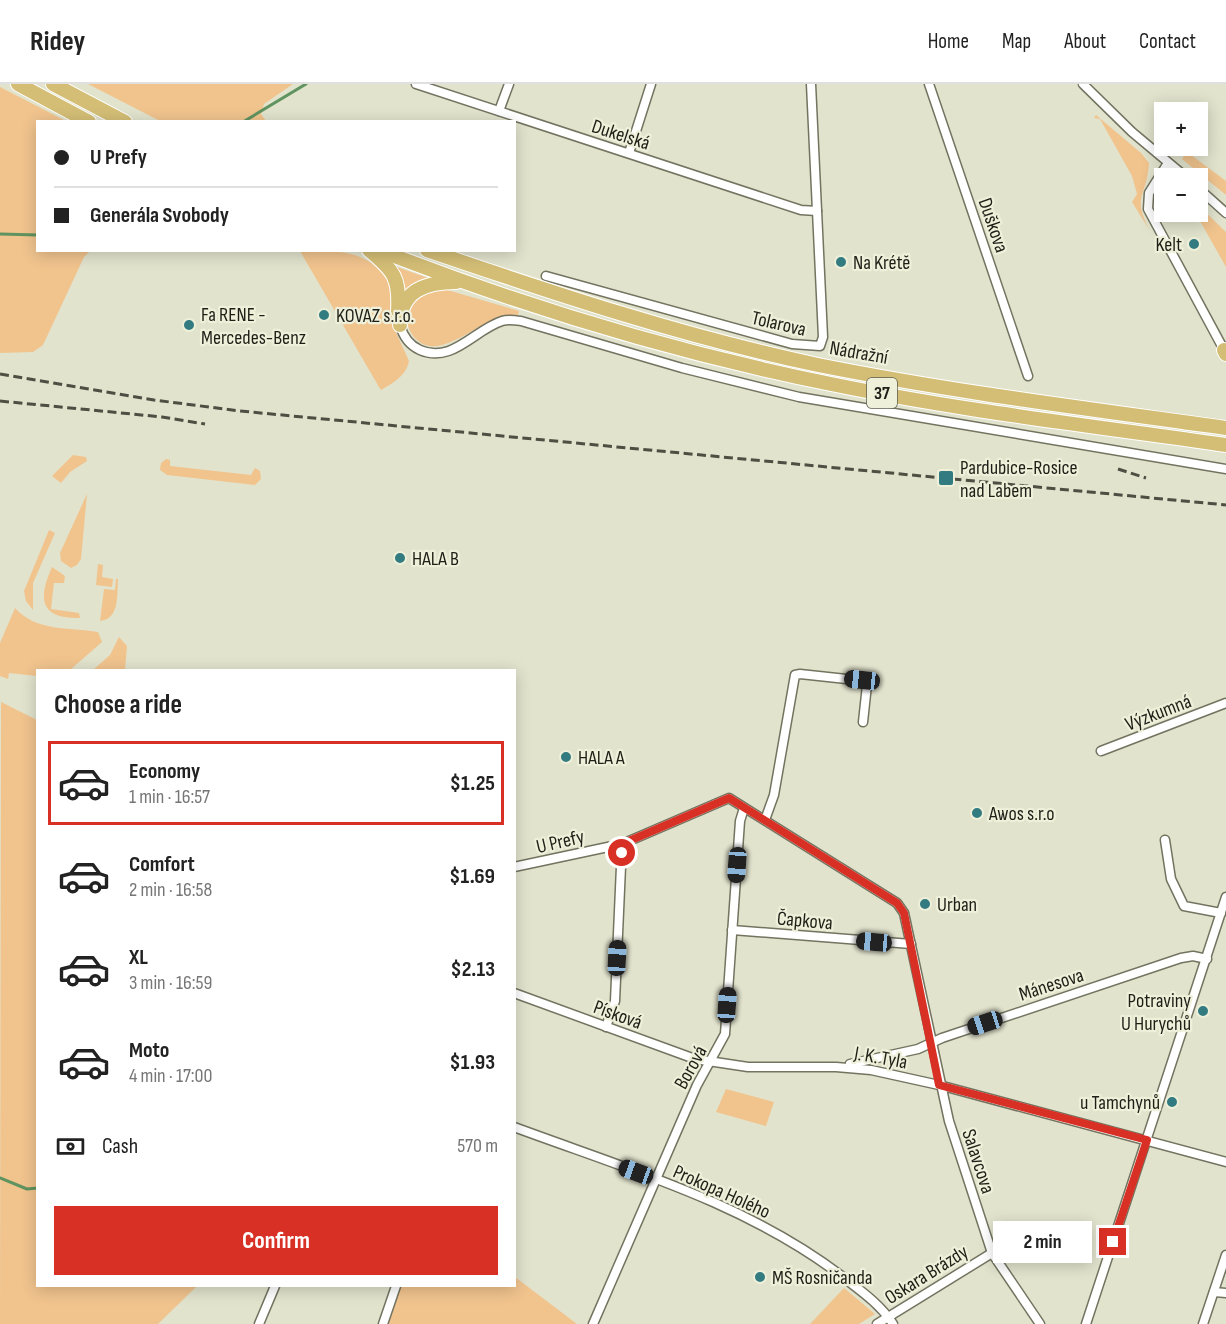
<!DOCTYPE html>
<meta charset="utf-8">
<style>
:root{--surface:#fff;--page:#f2f2f2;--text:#222;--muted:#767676;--line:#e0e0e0;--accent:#d93025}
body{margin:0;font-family:"Sofia Sans Condensed",sans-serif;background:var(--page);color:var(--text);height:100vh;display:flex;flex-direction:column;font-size:22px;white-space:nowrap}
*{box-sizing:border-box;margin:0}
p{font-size:20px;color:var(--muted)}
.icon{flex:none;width:33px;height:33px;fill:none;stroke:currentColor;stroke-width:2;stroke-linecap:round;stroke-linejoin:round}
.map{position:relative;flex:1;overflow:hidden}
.side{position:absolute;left:36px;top:585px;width:480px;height:618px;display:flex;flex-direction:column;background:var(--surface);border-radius:0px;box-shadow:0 3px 15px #0003}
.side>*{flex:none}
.hud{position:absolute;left:36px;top:36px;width:480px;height:132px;border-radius:0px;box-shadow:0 3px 15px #0003;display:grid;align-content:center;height:132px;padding:0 18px;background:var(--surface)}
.tools{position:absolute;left:1154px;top:18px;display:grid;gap:12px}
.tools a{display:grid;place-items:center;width:54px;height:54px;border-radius:0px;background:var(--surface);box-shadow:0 3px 15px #0003;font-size:30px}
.end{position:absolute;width:27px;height:27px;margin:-14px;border:8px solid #d93025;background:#fff;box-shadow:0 0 0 3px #fff}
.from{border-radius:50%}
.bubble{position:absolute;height:42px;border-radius:0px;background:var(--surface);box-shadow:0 3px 15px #0003;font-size:20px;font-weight:700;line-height:42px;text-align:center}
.car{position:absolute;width:18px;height:36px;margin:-18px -9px;border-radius:8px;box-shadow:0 0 4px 2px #0007;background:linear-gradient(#222 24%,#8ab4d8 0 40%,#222 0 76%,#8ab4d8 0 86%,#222 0)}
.hud b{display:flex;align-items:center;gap:21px;height:57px;font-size:22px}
.hud b+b{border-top:2px solid var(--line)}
.hud i{width:15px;height:15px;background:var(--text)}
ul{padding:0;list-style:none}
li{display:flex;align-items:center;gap:18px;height:84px;margin:0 12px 9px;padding:0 6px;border:3px solid transparent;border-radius:0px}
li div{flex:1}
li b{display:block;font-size:22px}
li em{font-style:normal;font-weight:700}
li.active{border-color:var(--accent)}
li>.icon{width:54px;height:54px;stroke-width:1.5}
h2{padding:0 18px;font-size:27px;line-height:72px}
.pay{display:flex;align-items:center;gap:15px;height:66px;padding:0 18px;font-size:22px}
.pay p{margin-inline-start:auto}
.cta{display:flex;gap:12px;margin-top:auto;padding:12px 18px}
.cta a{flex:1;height:69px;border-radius:0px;background:var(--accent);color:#fff;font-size:24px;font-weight:700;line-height:69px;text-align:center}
header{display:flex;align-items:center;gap:36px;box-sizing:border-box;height:84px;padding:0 30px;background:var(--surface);border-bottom:2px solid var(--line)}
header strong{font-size:28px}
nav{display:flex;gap:33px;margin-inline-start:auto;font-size:21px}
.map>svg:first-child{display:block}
</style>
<header>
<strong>Ridey</strong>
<nav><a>Home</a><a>Map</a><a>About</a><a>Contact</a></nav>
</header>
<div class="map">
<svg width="1226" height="1240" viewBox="0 0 1226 1240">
<rect width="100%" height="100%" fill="#e2e3cd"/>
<!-- green -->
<g fill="#f1c48e">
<path d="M88 0H293L264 20 261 30 266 37H160Z"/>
<path d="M0 3 66 37 38 38V166L90 167 84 173 43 261 33 268 0 269Z"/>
<path d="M1096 31 1141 69 1149 79C1147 115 1130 111 1152 150L1132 118 1137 110 1132 92 1100 35 1094 34Z"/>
<path d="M1187 68 1226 97V111L1182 75Z"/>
<path d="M1197 120 1226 148V183L1200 137 1189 128H1197Z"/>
<path d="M300 167C344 167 356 165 392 193L394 244 409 277C406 292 393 299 381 306L379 303Z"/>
<path d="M394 182 428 194V195L404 211Z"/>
<path d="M428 205H444L519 227 518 231C483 227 441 284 414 253 406 243 406 233 410 221Z"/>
<path d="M73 371 86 373 87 377 70 388 61 399 52 392Z"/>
<path d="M166 375 170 376V382L251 391 255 384 260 387 261 395 255 401 167 391 160 386 161 379Z"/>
<path d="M87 410 81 475 77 481 71 484 61 477 60 469Z"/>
<path d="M49 446 55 449 33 499V526L26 517 24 507Z"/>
<path d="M98 480 103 481 102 493 113 495 112 503 96 501Z"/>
<path d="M52 483 65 492 64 499H54L51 525 79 529 80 534C39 535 38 514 52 483Z"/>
<path d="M116 495H118C117 510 120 535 100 537L104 505 115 506Z"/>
<path d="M15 524C37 548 68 543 98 548L102 558 70 586H38L37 592 9 589 8 595 0 592V559Z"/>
<path d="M119 553 127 562 125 586H93L110 571Z"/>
<path d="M1 618 37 636 38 1202H197L158 1240H0Z"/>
<path d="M726 1005 774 1018 766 1042 716 1028Z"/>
<path d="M515 1193 577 1240H388L401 1202H514Z"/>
<path d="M844 1204 875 1230 859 1240H810Z"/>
</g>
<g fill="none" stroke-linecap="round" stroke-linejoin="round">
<!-- stream -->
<g stroke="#5f935f" stroke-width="3">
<path d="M243 38 306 0"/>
<path d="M0 150 38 151"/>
<path d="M0 1094 27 1105 38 1104"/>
</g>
<defs>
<g id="street">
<path d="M416 0 801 126 817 127"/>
<path d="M929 0 1028 292"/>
<path d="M1083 0 1132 48 1187 94"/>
<path d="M499 27 509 0"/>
<path d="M629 69 651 0"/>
<path d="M1168 79 1149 109 1148 125 1224 266"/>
<path d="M1197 103 1226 129"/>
<path d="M546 192 792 260 820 262 823 253 811 0"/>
<path d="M400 241C403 252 409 261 420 266 452 280 474 246 502 237 508 235 514 236 521 237L682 284 799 313 1226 385"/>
<path d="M1101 667 1226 619"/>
<path d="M765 736 774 711 795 591 800 590 865 597 867 601 863 638"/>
<path d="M1165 756 1171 795 1184 822 1221 829"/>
<path d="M514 783 622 760 729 714 897 819 904 829 949 1037 992 1169 1040 1240"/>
<path d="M732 846 911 860"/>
<path d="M514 909 695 975 748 983H836L871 986 939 1001 1226 1078"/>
<path d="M606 943 615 917 622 760"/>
<path d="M850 980 918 965 942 954 1181 874 1193 872 1207 875"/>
<path d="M514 1043C627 1085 747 1119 843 1193 861 1207 880 1220 893 1240"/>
<path d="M1214 1208 1226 1209"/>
<path d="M259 1240 275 1202"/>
<path d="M383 1240 396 1202"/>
<path d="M593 1240 697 1001 725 950 740 737 744 724"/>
<path d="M877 1240 992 1169"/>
<path d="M1086 1240 1226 813"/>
<path d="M1203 1240 1226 1171"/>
</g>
<g id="primary">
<path d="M18 0 89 38"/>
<path d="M53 0 125 38"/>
<path d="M369 166C394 187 400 194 398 227"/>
<path d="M379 166C525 223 677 269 831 300 962 327 1094 342 1226 361"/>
<path d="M427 166C556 210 685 253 818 281 953 308 1090 325 1226 344"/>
<path d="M400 241C400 206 427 198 456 198"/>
<path d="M1224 266 1226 270"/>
</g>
</defs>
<!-- street casing -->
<use href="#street" stroke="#737360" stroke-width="11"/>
<!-- primary casing -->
<use href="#primary" stroke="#fff" stroke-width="16"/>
<!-- street -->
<use href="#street" stroke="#fff" stroke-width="8"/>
<!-- primary -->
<use href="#primary" stroke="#d4be76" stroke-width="14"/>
<!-- rail -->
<g stroke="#4e4e43" stroke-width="3" stroke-dasharray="9 4.5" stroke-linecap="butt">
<path d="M0 290 154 316 240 327 1226 421"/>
<path d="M0 317 162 333 205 340"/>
<path d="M1118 385 1146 394"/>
</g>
</g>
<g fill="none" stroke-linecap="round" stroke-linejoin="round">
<!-- route -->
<path stroke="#d93025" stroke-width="8" d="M622 769V760L729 714 897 819 904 829 939 1001 1147 1056 1113 1158"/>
</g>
<!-- markers -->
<g fill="#327b80" stroke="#eff0da" stroke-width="2">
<circle cx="1194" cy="160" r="6"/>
<circle cx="841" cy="178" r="6"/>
<circle cx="324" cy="231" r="6"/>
<circle cx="189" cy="241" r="6"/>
<rect x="938" y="386" width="16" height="16" rx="3"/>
<circle cx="400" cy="474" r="6"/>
<circle cx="566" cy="673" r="6"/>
<circle cx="977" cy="729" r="6"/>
<circle cx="925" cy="820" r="6"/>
<circle cx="1203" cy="927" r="6"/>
<circle cx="1172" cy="1018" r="6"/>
<circle cx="760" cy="1193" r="6"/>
</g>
<g text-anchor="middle" stroke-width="4.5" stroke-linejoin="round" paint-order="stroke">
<!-- shield labels -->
<rect fill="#eff0da" stroke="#5d5e52" stroke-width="1.5" x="867" y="294" width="30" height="30" rx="4.5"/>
<g font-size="18" font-weight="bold" fill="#1f1f17">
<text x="882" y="315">37</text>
</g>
<!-- street labels -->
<g font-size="20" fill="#1f1f17" stroke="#eff0da">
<text transform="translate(621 50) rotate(18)" y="7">Dukelská</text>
<text transform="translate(994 141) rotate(71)" y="7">Duškova</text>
<text transform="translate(779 239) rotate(13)" y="7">Tolarova</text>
<text transform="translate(859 268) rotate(10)" y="7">Nádražní</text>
<text transform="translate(1158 628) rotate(-21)" y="7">Výzkumná</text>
<text transform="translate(560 757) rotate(-13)" y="7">U Prefy</text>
<text transform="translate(805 836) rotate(5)" y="7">Čapkova</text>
<text transform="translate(1051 900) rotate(-18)" y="7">Mánesova</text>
<text transform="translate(618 930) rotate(20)" y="7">Písková</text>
<text transform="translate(881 973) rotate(10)" y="7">J. K. Tyla</text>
<text transform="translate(690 983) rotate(-61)" y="7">Borová</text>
<text transform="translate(979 1077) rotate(72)" y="7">Salavcova</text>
<text transform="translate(722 1107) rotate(24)" y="7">Prokopa Holého</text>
<text transform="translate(926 1190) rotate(-32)" y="7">Oskara Brázdy</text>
</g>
<!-- poi labels -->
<g font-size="20" fill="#1f1f17" stroke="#eff0da" text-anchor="start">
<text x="1182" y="167" text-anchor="end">Kelt</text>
<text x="853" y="185">Na Krétě</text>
<text x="201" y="237">Fa RENE -<tspan x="201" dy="23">Mercedes-Benz</tspan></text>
<text x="336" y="238">KOVAZ s.r.o.</text>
<text x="960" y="390">Pardubice-Rosice<tspan x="960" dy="23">nad Labem</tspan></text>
<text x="412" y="481">HALA B</text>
<text x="578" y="680">HALA A</text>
<text x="989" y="736">Awos s.r.o</text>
<text x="937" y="827">Urban</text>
<text x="1191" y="923" text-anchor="end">Potraviny<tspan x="1191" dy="23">U Hurychů</tspan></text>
<text x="1160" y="1025" text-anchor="end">u Tamchynů</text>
<text x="772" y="1200">MŠ Rosničanda</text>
</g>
</g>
</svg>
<div class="tools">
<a>+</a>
<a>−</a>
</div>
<i class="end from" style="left:622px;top:769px"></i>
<i class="end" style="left:1113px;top:1158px"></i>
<div class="bubble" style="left:993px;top:1137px;width:99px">2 min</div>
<i class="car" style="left:862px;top:596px;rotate:276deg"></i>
<i class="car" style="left:737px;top:781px;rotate:184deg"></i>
<i class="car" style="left:874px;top:858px;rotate:275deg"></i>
<i class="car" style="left:617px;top:874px;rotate:3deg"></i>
<i class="car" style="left:727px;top:921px;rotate:4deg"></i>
<i class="car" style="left:985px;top:939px;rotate:252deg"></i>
<i class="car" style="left:636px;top:1088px;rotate:290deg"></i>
<div class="hud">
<b><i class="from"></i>U Prefy</b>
<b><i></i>Generála Svobody</b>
</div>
<section class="side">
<h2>Choose a ride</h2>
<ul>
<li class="active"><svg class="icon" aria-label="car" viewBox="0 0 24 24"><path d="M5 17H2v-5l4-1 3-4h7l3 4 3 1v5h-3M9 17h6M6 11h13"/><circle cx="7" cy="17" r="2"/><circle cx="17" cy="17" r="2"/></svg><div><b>Economy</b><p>1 min · 16:57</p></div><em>$1.25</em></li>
<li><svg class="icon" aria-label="car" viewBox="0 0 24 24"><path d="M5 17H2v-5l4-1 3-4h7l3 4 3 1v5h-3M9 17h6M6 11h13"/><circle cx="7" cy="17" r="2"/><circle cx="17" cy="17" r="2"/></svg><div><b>Comfort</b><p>2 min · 16:58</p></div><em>$1.69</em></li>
<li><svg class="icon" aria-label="car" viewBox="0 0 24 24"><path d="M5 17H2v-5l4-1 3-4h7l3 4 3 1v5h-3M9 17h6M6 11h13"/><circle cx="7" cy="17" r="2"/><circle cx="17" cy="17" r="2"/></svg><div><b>XL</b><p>3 min · 16:59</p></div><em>$2.13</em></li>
<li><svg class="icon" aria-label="car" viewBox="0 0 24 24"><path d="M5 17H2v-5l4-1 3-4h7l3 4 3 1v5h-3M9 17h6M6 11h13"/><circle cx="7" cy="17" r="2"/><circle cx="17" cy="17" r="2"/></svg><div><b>Moto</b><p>4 min · 17:00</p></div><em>$1.93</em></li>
</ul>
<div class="pay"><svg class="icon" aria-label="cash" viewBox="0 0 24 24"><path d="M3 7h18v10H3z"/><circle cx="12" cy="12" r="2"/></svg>Cash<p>570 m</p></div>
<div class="cta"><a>Confirm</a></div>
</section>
</div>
